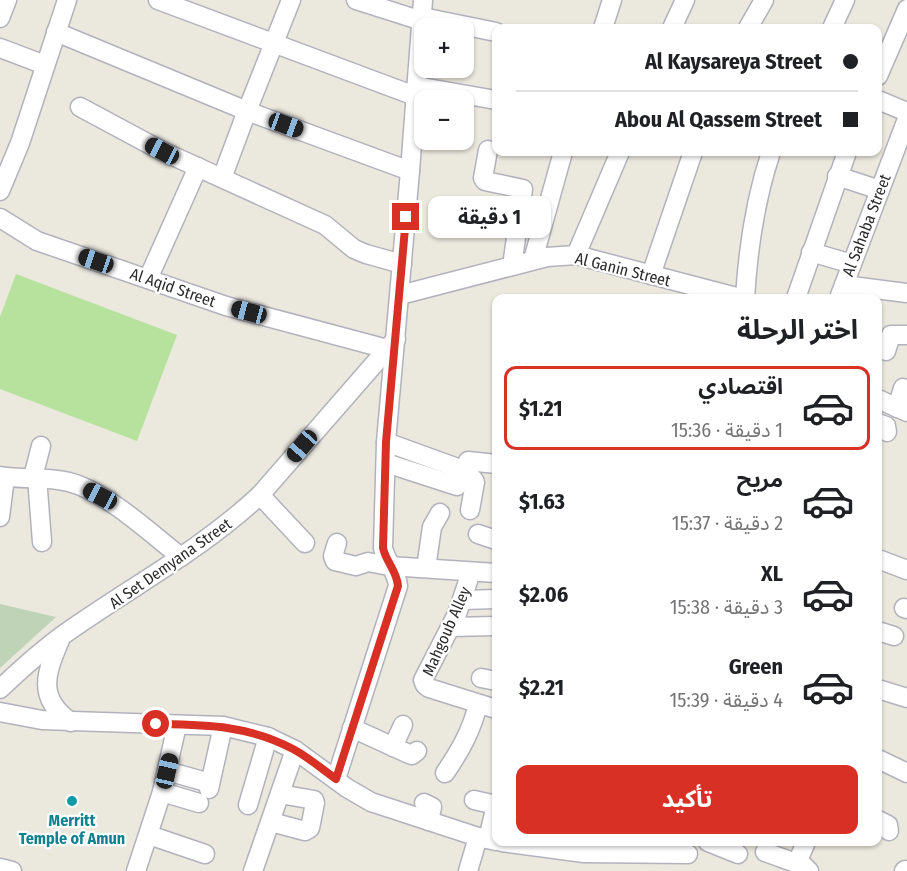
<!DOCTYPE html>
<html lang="ar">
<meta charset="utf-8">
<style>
:root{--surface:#fff;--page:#f6f6f6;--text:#202124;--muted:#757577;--line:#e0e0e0;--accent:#d93025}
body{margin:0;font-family:"Fira Sans Condensed","Noto Sans Arabic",sans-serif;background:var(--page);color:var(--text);direction:rtl;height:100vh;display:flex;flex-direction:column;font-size:22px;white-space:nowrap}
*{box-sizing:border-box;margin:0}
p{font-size:20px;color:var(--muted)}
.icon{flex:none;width:33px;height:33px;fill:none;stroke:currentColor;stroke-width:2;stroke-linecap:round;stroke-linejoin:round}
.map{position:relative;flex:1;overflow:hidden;direction:ltr}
.side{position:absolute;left:492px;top:294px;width:390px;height:552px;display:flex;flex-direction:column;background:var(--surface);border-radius:12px;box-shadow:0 2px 4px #0004;direction:rtl}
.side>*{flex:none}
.guide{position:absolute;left:492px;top:24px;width:390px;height:132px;border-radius:12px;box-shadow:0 2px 4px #0004;direction:rtl;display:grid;align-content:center;height:132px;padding:0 24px;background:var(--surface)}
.controls{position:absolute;left:414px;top:18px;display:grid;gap:12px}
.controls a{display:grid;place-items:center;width:60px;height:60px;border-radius:12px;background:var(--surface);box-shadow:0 2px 4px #0004;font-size:30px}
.end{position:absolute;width:27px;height:27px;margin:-14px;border:8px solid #d93025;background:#fff;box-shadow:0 0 0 3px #fff}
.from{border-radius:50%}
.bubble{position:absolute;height:42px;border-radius:12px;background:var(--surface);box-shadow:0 2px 4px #0004;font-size:20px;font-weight:700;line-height:42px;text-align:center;direction:rtl}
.car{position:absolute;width:18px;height:36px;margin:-18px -9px;border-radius:8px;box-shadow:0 0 4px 2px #0007;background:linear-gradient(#222 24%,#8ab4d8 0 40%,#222 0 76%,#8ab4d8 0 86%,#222 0)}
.guide b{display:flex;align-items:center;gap:21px;height:57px;font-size:22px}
.guide b+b{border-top:2px solid var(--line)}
.guide i{width:15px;height:15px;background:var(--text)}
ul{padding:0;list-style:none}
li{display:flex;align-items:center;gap:18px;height:84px;margin:0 12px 9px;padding:0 12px;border:3px solid transparent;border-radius:12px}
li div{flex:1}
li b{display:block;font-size:22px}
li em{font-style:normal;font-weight:700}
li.active{border-color:var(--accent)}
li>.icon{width:54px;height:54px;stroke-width:1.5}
h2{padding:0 24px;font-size:27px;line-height:72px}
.button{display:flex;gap:12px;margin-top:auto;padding:12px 24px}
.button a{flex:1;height:69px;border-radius:12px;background:var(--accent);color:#fff;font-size:24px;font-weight:700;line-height:69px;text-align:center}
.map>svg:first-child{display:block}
</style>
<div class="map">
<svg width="907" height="871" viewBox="0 0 907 871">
<rect width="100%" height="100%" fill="#ebe8de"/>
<!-- cemetery -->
<path fill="#bfd3b7" d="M0 604 56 617 0 668Z"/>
<!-- pitch -->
<path fill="#b6e29d" d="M16 274 177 335 137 441 0 389V317Z"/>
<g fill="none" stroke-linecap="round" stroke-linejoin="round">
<defs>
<g id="minor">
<path d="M158 0 415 96"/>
<path d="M356 0 422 21"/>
<path d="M422 17 496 32"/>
<path d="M0 18 7 0"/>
<path d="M603 28 612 0"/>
<path d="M672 28 685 0"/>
<path d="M748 28 764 0"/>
<path d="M832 28 845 0"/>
<path d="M56 32 247 111 410 171"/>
<path d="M0 48 45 65"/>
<path d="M878 76 907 9"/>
<path d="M416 86 496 100"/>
<path d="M878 100 907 112"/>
<path d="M80 107 162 151 325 225 354 249 366 254 402 264"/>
<path d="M488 150 483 178 485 181 523 189 512 266"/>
<path d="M837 176 880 190"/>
<path d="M222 178 247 111 291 0"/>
<path d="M0 191 20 143 67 0"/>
<path d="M0 218 37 241 226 306 387 349"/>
<path d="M811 252 852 264"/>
<path d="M576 255 620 152"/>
<path d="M533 260 563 152"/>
<path d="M651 275 693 152"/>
<path d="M148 279 198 167"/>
<path d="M844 285 907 293"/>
<path d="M400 295 547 257 576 255 740 298"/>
<path d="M745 298C748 248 755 200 771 152"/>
<path d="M796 298 847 152"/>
<path d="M839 298 907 119"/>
<path d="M886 351 891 335H907"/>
<path d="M878 399 907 412"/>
<path d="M897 408 903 388"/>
<path d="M878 423 886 426 887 432"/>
<path d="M386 442 466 471"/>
<path d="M386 463 457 486"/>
<path d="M0 476C23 480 46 476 69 482 107 492 150 533 181 557"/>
<path d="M33 477 41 446"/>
<path d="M37 477 42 542"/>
<path d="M260 495 305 543"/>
<path d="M470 510 475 482 473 479 466 476 468 461 496 464"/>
<path d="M0 517 5 477"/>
<path d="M478 534 496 540"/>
<path d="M337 543 333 556 335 561 356 566 368 562 389 566 496 573"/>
<path d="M878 559 907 570"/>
<path d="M426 568 432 527 440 513"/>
<path d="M471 572 457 614 423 680 425 685 429 688 496 709"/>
<path d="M463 600 496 599"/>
<path d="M904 608 907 609"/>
<path d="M450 627 496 626"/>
<path d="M878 631 894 636"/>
<path d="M60 640C46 673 36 698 71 722"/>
<path d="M481 678 496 681"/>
<path d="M0 689C20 670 41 651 63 635 129 588 200 551 260 495L396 339"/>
<path d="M878 689 907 698"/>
<path d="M0 712 42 720 223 726 268 737 295 750 347 788 371 802 478 837 496 841"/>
<path d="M352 728 409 754 412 755 417 751"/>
<path d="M393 747 403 725"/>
<path d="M878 759 907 773"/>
<path d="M167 771 210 783"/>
<path d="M445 773C460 751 472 730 478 704"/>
<path d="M336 779 398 586C397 571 386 562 383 548L386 442 410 171 423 0"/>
<path d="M209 789 223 726"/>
<path d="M162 792 199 803"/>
<path d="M474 800 496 805"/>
<path d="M424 803 432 807 429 821"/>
<path d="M248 805 268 737"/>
<path d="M878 820 888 825 889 831"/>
<path d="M271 822 305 831 310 828 315 803 314 800 280 794"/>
<path d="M149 835 205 854"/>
<path d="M488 839 496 805"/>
<path d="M502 842 584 853 688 854"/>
<path d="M708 842 738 854"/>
<path d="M765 852 804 866 809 871"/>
<path d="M797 863 806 842"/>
<path d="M0 868 12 871"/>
<path d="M136 871 162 792 177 725"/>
<path d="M253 871 295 750"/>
<path d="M468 871 478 837"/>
<path d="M904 871 905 870"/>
</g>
</defs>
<!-- minor casing -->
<use href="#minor" stroke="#b2b2bd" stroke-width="21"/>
<!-- minor -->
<use href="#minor" stroke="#fff" stroke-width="18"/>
</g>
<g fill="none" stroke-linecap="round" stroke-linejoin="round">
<!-- route -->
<path stroke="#d93025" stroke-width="8" d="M156 724C206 725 248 725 293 749 308 757 322 769 336 779L398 586C397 571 386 562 383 548L386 442 406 217"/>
</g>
<!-- markers -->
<circle fill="#0f9aa8" stroke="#fff" stroke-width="2" cx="72" cy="801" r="6"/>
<g text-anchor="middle" stroke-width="4.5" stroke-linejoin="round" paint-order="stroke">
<!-- street labels -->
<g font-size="16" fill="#2b2b2b" stroke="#fff">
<text transform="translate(866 225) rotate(-69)" y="6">Al Sahaba Street</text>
<text transform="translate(623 269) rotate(14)" y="6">Al Ganin Street</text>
<text transform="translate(173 287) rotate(19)" y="6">Al Aqid Street</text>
<text transform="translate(170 563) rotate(-35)" y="6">Al Set Demyana Street</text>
<text transform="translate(446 631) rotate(-66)" y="6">Mahgoub Alley</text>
</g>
<!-- culture labels -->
<g font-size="16" font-weight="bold" fill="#0d838f" stroke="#fff">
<text x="72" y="826">Merritt<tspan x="72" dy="18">Temple of Amun</tspan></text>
</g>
</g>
</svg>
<div class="controls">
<a>+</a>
<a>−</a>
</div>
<i class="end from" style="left:156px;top:724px"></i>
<i class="end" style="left:406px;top:217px"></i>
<div class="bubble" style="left:428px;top:196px;width:123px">1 دقيقة</div>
<i class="car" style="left:286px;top:125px;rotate:110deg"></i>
<i class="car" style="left:162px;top:151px;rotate:298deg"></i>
<i class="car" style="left:96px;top:261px;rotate:289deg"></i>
<i class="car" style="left:249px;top:312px;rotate:285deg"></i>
<i class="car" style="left:302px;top:446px;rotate:221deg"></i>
<i class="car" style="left:100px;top:496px;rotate:298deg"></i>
<i class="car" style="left:167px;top:771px;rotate:13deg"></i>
<div class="guide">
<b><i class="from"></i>Al Kaysareya Street</b>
<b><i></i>Abou Al Qassem Street</b>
</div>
<section class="side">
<h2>اختر الرحلة</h2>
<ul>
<li class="active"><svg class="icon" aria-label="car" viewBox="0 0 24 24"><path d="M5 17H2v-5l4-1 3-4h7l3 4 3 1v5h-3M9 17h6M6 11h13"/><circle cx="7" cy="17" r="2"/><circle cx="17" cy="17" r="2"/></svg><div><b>اقتصادي</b><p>1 دقيقة · 15:36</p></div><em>$1.21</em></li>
<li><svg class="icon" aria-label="car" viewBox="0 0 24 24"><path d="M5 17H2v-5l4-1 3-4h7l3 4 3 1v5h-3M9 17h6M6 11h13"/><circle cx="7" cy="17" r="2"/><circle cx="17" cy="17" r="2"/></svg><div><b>مريح</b><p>2 دقيقة · 15:37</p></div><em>$1.63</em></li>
<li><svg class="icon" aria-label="car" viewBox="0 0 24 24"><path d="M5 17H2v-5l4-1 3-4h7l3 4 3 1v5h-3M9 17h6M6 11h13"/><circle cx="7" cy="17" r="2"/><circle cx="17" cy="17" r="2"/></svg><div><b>XL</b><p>3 دقيقة · 15:38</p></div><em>$2.06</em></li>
<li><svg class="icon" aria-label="car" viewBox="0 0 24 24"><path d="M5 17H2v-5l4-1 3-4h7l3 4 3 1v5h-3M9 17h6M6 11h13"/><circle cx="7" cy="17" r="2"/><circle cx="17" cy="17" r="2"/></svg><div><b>Green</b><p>4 دقيقة · 15:39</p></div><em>$2.21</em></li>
</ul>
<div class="button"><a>تأكيد</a></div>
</section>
</div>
